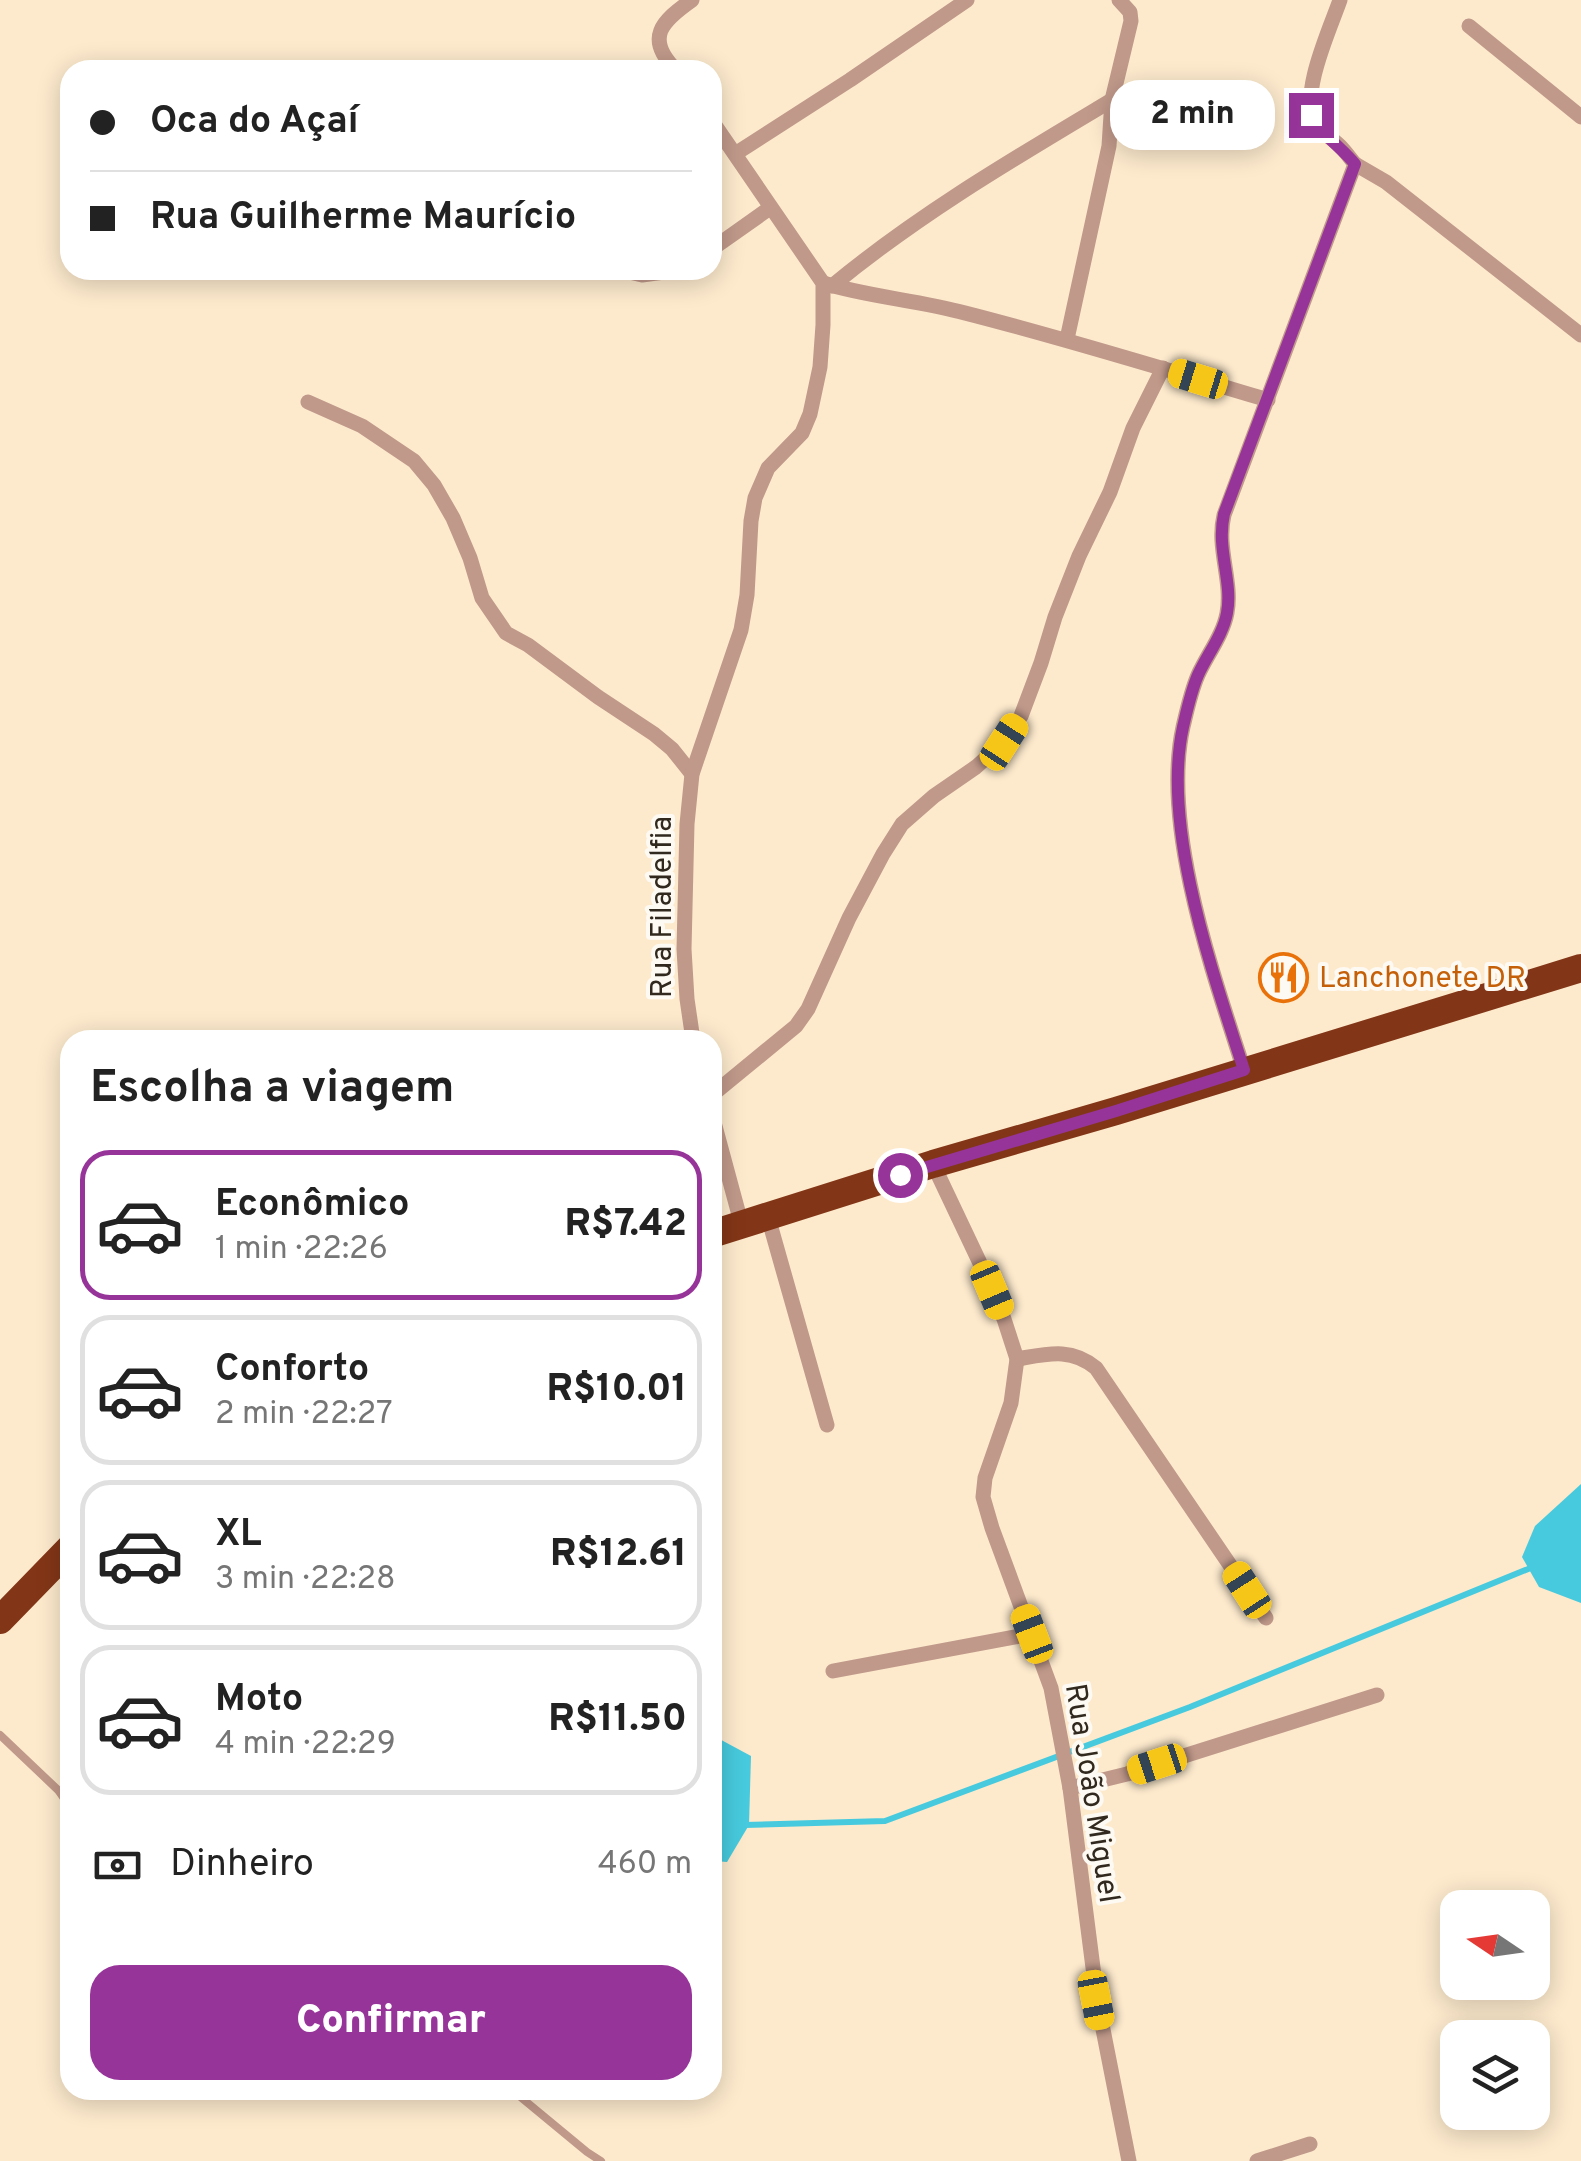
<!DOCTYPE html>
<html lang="pt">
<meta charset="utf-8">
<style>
:root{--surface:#fff;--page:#f2f2f2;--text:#222;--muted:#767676;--line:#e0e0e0;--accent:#97349a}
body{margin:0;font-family:Overpass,sans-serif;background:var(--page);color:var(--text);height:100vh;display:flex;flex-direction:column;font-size:38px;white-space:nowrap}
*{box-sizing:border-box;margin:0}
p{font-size:32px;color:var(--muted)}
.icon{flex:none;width:55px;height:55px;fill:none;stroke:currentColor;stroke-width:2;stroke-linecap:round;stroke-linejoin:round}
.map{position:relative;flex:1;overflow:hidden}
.panel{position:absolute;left:60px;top:1030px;width:662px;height:1070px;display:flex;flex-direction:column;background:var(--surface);border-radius:30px;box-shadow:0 5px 25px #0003}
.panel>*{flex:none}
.top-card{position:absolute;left:60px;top:60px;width:662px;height:220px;border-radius:30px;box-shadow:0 5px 25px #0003;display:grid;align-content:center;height:220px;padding:0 30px;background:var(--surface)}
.needle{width:65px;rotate:283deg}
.tools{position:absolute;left:1440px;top:1890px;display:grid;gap:20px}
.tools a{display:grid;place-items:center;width:110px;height:110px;border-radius:20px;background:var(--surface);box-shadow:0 5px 25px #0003;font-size:50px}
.end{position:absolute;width:45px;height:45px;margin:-22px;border:12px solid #97349a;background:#fff;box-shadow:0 0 0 5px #fff}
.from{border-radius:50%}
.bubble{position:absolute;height:70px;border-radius:30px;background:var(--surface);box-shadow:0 5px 25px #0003;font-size:32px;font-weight:800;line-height:70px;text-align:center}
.car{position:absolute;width:30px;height:60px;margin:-30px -15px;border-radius:12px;box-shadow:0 0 8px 2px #0007;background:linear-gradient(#f5c518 24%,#345 0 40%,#f5c518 0 76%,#345 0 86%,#f5c518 0)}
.top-card b{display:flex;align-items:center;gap:35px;height:95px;font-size:38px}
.top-card b+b{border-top:2px solid var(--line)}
.top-card i{width:25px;height:25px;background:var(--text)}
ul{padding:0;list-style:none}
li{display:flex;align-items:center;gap:30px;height:150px;margin:0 20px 15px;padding:0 10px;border:5px solid var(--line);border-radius:30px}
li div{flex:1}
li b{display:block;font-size:38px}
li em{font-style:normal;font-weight:800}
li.current{border-color:var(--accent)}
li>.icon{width:90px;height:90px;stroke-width:1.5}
h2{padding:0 30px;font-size:45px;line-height:120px}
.pay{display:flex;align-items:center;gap:25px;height:110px;padding:0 30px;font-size:38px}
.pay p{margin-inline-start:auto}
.button{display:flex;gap:20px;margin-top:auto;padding:20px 30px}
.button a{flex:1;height:115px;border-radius:30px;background:var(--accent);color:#fff;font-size:40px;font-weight:800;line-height:115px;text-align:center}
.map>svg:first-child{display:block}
</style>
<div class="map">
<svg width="1581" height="2161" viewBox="0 0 1581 2161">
<rect width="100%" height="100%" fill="#fdeacd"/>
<!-- water -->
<g fill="#47cadd">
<path d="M1581 1484V1603L1539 1587 1522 1557 1535 1526Z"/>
<path d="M712 1735 751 1756 749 1825 727 1862 713 1861Z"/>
</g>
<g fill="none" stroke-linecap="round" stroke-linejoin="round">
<!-- stream -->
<path stroke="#47cadd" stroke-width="6" d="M744 1825 885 1821 1190 1707 1533 1567"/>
<!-- lane -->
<g stroke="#c0998a" stroke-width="8">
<path d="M0 1735 58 1790 70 1807"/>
<path d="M512 2090 587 2152 601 2161"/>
</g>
<!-- street -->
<g stroke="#c0998a" stroke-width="15">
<path d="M1469 26 1581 117"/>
<path d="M676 70C644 38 662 21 692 0"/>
<path d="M735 154 850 80 967 0"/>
<path d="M1355 164 1386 182 1581 335"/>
<path d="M712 249 770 208"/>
<path d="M621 270 642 275 679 270"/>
<path d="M823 283C869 297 918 300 965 313 1067 339 1167 370 1268 400"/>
<path d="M832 286C919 214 1015 158 1112 100"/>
<path d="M1067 339 1109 146 1112 100 1131 21 1130 12 1119 0"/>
<path d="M308 402 362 426 414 461 434 485 453 518 470 558 482 598 506 633 528 645 598 697 654 734 672 749 692 774"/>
<path d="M693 1040 687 999 684 949 687 824 692 774 741 630 747 595 751 521 755 498 768 468 802 433 810 414 820 367 823 325V283L712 121"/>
<path d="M1244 1070C1213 973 1161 827 1183 727 1187 710 1191 691 1198 675 1207 655 1223 635 1227 613 1233 581 1216 548 1224 515L1355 164C1350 158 1345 151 1340 146 1332 138 1322 133 1316 124 1298 97 1330 29 1340 0"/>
<path d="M712 1095 796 1026 808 1009 849 918 883 854 902 824 934 796 976 767 1004 742 1021 716 1041 663 1055 617 1079 556 1110 492 1133 428 1163 368"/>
<path d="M712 1115 742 1226"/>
<path d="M933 1164 979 1261 1004 1319 1017 1359 1011 1403 985 1478 983 1497 992 1528 1051 1688 1070 1788 1097 1999 1129 2161"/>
<path d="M768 1217 827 1425"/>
<path d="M1017 1359C1047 1354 1071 1347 1096 1368L1266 1618"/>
<path d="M833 1671 1031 1634"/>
<path d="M1070 1788 1127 1774 1377 1695"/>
<path d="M1257 2161 1310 2144"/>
</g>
<!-- highway -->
<g stroke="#833617" stroke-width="28">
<path d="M712 1234 933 1164 1116 1111 1581 968"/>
<path d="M0 1620 70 1548"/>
</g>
</g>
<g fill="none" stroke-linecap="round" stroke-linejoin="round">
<!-- route -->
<path stroke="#97349a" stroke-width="12" d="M900 1175 1116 1111 1244 1070C1213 973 1161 828 1183 727 1187 710 1191 691 1198 675 1207 655 1223 635 1227 613 1233 581 1216 549 1224 514L1355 164C1341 147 1321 134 1311 115"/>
</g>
<!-- icons -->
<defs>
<symbol id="restaurant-ring" viewBox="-11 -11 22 22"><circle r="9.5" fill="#fdf9f3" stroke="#e8710a" stroke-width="1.5"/><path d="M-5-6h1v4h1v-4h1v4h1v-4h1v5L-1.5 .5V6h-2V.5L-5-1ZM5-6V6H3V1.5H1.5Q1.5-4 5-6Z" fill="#e8710a"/></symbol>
</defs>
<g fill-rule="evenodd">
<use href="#restaurant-ring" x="1256" y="950" width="55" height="55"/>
</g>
<g text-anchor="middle" stroke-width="8" stroke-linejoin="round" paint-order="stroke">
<!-- street labels -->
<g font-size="30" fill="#31291e" stroke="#fdf9f3">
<text transform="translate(661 907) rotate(-90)" y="10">Rua Filadelfia</text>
<text transform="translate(1093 1793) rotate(81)" y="10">Rua João Miguel</text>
</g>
<!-- food labels -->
<g font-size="30" fill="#c56008" stroke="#fdf9f3" text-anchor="start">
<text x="1319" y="987">Lanchonete DR</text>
</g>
</g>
</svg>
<div class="tools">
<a><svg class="needle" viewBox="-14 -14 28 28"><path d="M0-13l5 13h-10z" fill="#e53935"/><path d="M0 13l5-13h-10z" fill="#767676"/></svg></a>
<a><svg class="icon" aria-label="layers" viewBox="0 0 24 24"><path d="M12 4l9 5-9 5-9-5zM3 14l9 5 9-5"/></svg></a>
</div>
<i class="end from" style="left:900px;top:1175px"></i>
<i class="end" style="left:1311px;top:115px"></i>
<div class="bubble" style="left:1110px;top:80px;width:165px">2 min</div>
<i class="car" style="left:1198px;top:379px;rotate:287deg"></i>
<i class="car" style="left:1004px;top:742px;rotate:33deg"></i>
<i class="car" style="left:992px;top:1290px;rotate:157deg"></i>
<i class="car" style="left:1247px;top:1590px;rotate:327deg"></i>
<i class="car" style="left:1032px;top:1634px;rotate:339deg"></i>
<i class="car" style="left:1157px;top:1764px;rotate:252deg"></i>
<i class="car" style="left:1096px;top:2000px;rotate:169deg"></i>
<div class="top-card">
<b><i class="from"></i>Oca do Açaí</b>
<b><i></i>Rua Guilherme Maurício</b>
</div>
<section class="panel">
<h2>Escolha a viagem</h2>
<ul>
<li class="current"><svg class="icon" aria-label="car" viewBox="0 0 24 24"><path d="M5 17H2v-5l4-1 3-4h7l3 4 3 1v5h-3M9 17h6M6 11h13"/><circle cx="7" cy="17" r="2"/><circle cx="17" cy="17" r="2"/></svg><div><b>Econômico</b><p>1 min · 22:26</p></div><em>R$7.42</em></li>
<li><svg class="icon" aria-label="car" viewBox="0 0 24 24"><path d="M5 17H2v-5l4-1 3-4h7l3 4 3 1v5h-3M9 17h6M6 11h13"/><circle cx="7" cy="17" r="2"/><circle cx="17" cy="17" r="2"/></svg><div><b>Conforto</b><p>2 min · 22:27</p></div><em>R$10.01</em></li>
<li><svg class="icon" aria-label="car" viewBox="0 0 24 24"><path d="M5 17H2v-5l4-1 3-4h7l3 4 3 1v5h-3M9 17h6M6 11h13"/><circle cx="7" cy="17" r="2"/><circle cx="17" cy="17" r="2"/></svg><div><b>XL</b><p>3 min · 22:28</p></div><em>R$12.61</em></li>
<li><svg class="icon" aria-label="car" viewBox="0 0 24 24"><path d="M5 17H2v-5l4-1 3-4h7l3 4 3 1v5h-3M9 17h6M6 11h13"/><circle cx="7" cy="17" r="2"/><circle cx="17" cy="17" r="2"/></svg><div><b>Moto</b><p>4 min · 22:29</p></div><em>R$11.50</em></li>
</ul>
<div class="pay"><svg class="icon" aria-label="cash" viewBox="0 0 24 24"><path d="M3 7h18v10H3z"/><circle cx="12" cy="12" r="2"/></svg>Dinheiro<p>460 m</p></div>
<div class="button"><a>Confirmar</a></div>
</section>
</div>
